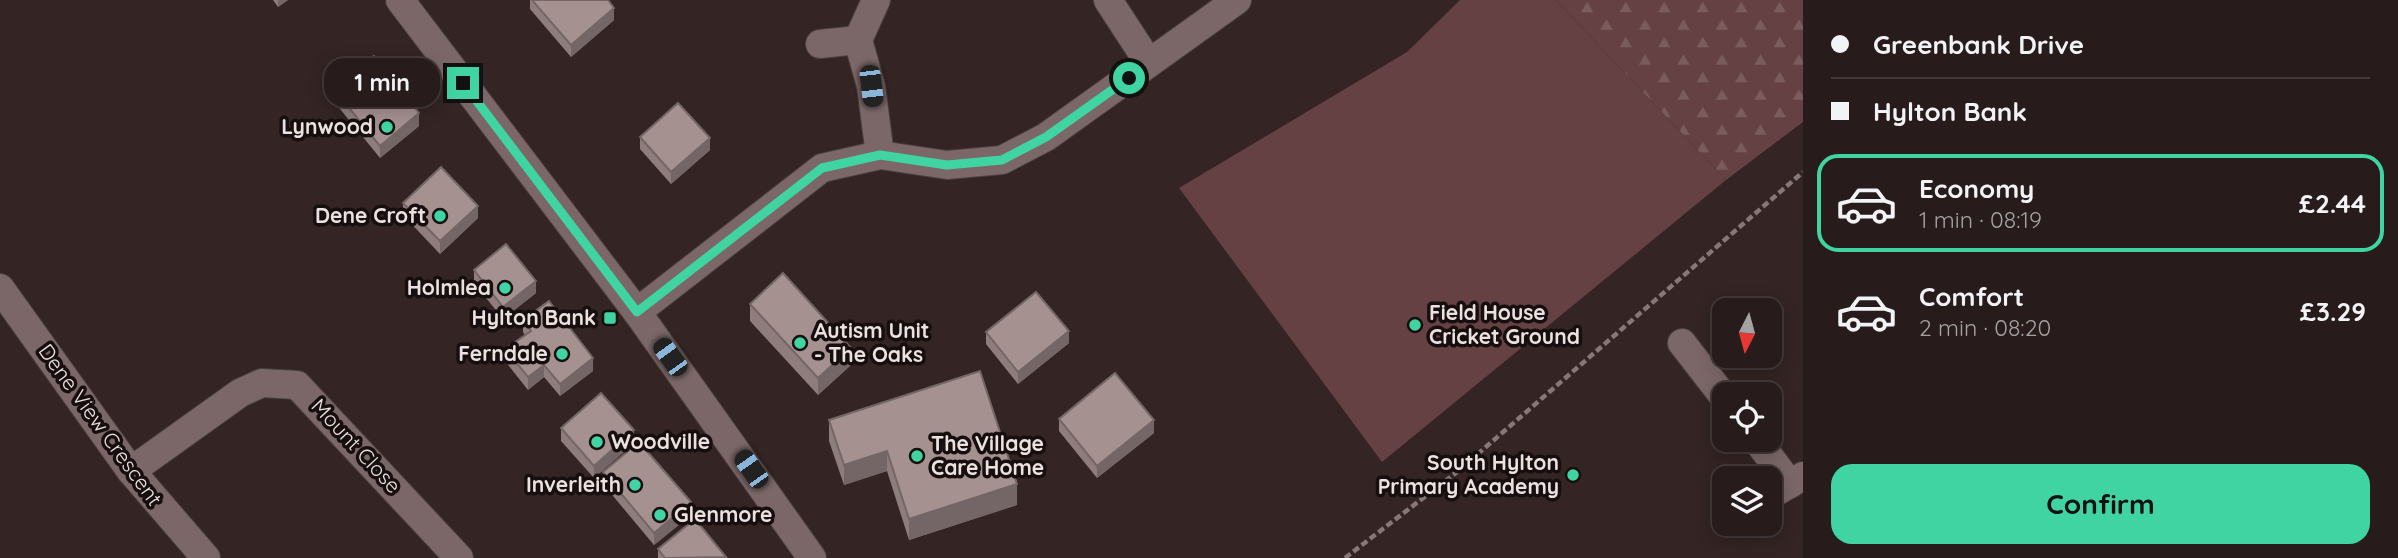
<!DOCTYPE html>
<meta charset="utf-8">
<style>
:root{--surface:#271b1b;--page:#2f2424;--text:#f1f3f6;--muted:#a4a1a3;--line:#43393a;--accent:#3fd4a2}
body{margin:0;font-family:Quicksand,sans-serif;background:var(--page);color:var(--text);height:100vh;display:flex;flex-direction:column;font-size:26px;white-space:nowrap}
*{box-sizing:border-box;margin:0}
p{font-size:23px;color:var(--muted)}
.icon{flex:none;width:38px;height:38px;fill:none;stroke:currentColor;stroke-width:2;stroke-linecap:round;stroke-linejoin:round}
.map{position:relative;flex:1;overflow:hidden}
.details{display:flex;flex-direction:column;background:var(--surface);width:595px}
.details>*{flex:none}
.hud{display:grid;align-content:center;height:154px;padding:0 28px;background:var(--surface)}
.needle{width:46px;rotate:186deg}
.fabs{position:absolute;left:1712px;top:298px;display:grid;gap:14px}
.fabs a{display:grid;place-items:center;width:70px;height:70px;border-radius:14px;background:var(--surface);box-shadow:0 4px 18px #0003,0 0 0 2px var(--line);font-size:35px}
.end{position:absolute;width:32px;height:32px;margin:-16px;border:9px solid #3fd4a2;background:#111;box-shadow:0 0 0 4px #111}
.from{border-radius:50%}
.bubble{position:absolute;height:49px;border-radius:21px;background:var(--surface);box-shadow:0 4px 18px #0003,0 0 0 2px var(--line);font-size:23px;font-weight:700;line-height:49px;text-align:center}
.car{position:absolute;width:21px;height:42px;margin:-21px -10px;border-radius:9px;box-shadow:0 0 5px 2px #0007;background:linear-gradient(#222 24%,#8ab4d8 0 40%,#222 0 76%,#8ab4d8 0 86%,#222 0)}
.hud b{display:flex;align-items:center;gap:24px;height:66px;font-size:26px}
.hud b+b{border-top:2px solid var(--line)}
.hud i{width:18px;height:18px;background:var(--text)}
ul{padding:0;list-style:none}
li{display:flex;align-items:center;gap:21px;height:98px;margin:0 14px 10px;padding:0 14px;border:4px solid transparent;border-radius:21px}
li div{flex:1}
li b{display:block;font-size:26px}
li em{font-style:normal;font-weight:700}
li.on{border-color:var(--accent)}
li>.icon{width:63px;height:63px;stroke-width:1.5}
.action{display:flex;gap:14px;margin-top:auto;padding:14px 28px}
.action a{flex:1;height:80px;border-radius:21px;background:var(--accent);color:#111;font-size:28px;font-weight:700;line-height:80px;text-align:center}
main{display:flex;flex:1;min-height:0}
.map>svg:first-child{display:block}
</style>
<main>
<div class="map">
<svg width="1803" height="558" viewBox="0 0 1803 558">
<defs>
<pattern id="forest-firs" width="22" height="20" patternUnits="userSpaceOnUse" patternTransform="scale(1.75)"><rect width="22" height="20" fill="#654143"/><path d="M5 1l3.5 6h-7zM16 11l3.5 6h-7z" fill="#7b5c5e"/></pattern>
</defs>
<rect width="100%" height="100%" fill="#342424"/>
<!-- grass -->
<path fill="#654143" d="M1460 0H1556L1726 180 1382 462 1179 188 1407 52Z"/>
<!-- forest -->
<path fill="url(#forest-firs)" d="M1556 0H1803V122L1726 180Z"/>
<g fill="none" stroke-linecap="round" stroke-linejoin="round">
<defs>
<g id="minor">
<path d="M400 0 637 312 812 558"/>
<path d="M876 0 858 40 871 86 880 155"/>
<path d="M1108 0 1149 63"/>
<path d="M820 44 858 40"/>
<path d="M0 288 131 471 206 558"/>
<path d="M637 312 822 168 880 155 947 165 1002 160 1046 137 1237 0"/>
<path d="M1682 343 1724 397"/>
<path d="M1756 439 1790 484"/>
<path d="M131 471 240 393 262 383 297 385 459 558"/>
<path d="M1769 496 1803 476"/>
</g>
</defs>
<!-- minor casing -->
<use href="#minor" stroke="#4d4040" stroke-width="30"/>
<!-- path -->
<path stroke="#867878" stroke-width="4.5" stroke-dasharray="7 3.5" stroke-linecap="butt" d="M1345 558 1457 472 1803 172"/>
<!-- minor -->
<use href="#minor" stroke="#7b6768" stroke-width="28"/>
</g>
<!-- wall -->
<g fill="#8f7d7d">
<path d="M273 0H288L278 7Z"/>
<path d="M530 0H608L614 20 571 57 530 9Z"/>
<path d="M332 87 419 126 380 158 332 99Z"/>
<path d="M640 137 710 150 671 184 640 149Z"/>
<path d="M403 203 478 218 440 254 403 215Z"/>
<path d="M474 270 536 293 503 319 474 283Z"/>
<path d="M750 304 851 365 818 395 750 321Z"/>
<path d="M523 320 593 371 560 396 544 377 528 390 505 361V349L525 335 523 332Z"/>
<path d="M986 332 1069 343 1018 384 986 344Z"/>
<path d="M1059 419 1154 433 1097 478 1059 431Z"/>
<path d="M829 420 1017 505 909 540 887 471 844 485 829 441Z"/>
<path d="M561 428 634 443 594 478 561 441Z"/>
<path d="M603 472 691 515 654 545 603 484Z"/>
<path d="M658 549 726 558H658Z"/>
</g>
<!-- shaded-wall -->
<g fill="#746666">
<path d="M278 0H288L278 7Z"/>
<path d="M614 8V20L571 57V45Z"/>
<path d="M419 113V126L380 158V146Z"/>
<path d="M710 138V150L671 184V172Z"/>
<path d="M478 206V218L440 254V241Z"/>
<path d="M536 281V293L503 319V307Z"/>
<path d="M1069 331V343L1018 384V372Z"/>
<path d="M851 348V365L818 395V378Z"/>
<path d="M593 358V371L560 396V384Z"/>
<path d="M544 365V377L528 390V377Z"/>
<path d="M1154 420V433L1097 478V466Z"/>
<path d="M634 430V443L594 478V466Z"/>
<path d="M887 451V471L844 485V465Z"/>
<path d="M1017 484V505L909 540V519Z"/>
<path d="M691 502V515L654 545V533Z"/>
</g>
<!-- building -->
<g fill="#a69191" stroke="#746666" stroke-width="2">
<path d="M532 0H608L614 8 571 45Z"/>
<path d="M374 56 419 113 380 146 332 87Z"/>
<path d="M678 103 710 138 671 172 640 137Z"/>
<path d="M441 167 478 206 440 241 403 203Z"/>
<path d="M506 244 536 281 503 307 474 270Z"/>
<path d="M783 273 851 348 818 378 750 304Z"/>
<path d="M1036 292 1069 331 1018 372 986 332Z"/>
<path d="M549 301 593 358 560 384 544 365 528 377 505 349 531 331 523 320Z"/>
<path d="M980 371 1017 484 909 519 887 451 844 465 829 420Z"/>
<path d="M1115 373 1154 420 1097 466 1059 419Z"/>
<path d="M601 393 634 430 594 466 561 428Z"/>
<path d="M639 442 691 502 654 533 603 472Z"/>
<path d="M695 519 726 557 665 558 658 549Z"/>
</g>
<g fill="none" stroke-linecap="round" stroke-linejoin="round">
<!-- route -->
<path stroke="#3fd4a2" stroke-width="9" d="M463 83 637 312 822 168 880 155 947 165 1002 160 1046 137 1129 78"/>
</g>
<!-- markers -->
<g fill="#3fd4a2" stroke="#170f0f" stroke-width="2.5">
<circle cx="387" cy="127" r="7"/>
<circle cx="440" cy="216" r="7"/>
<circle cx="505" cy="288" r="7"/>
<rect x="603" y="311" width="14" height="14" rx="3.5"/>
<circle cx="1415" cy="325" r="7"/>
<circle cx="800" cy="343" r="7"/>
<circle cx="562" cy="354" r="7"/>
<circle cx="597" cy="442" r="7"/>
<circle cx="917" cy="456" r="7"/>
<circle cx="1573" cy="475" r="7"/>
<circle cx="635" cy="485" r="7"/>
<circle cx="660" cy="515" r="7"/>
</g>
<g text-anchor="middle" stroke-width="7" stroke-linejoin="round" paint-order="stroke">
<!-- poi labels -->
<g font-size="21" font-weight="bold" fill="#ece1e1" stroke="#170f0f" text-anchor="end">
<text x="373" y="134">Lynwood</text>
<text x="426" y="223">Dene Croft</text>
<text x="491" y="295">Holmlea</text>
<text x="1429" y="320" text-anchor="start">Field House<tspan x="1429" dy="24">Cricket Ground</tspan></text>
<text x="596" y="325">Hylton Bank</text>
<text x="814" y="338" text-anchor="start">Autism Unit<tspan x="814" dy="24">- The Oaks</tspan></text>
<text x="548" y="361">Ferndale</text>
<text x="611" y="449" text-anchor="start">Woodville</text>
<text x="931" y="451" text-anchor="start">The Village<tspan x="931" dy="24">Care Home</tspan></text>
<text x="1559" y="470">South Hylton<tspan x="1559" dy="24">Primary Academy</tspan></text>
<text x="621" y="492">Inverleith</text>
<text x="674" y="522" text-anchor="start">Glenmore</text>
</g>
<!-- street labels -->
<g font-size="21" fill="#ece1e1" stroke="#170f0f">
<text transform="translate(100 425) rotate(54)" y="7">Dene View Crescent</text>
<text transform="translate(356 446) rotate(47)" y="7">Mount Close</text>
</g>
</g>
</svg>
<div class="fabs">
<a><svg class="needle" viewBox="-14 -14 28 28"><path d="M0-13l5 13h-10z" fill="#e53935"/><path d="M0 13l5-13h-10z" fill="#a4a1a3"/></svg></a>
<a><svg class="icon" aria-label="locate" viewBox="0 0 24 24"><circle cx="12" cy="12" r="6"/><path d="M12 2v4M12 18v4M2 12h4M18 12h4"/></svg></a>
<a><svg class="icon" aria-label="layers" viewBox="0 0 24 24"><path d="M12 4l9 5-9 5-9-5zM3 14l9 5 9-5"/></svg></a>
</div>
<i class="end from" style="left:1129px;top:78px"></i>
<i class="end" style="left:463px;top:83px"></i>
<div class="bubble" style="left:324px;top:58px;width:116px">1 min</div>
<i class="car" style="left:871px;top:86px;rotate:173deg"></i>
<i class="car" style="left:670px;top:357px;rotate:324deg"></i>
<i class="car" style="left:751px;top:469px;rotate:325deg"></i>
</div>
<section class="details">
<div class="hud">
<b><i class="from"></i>Greenbank Drive</b>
<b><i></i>Hylton Bank</b>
</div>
<ul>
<li class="on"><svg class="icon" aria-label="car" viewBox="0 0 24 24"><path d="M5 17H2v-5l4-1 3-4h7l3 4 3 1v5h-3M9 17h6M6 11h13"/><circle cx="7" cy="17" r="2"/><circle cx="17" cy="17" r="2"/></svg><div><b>Economy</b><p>1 min · 08:19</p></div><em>£2.44</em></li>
<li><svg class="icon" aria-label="car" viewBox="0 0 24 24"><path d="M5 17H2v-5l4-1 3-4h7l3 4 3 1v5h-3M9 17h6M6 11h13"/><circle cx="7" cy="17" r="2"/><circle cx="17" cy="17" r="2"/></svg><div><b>Comfort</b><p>2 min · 08:20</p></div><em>£3.29</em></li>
</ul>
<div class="action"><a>Confirm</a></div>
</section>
</main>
